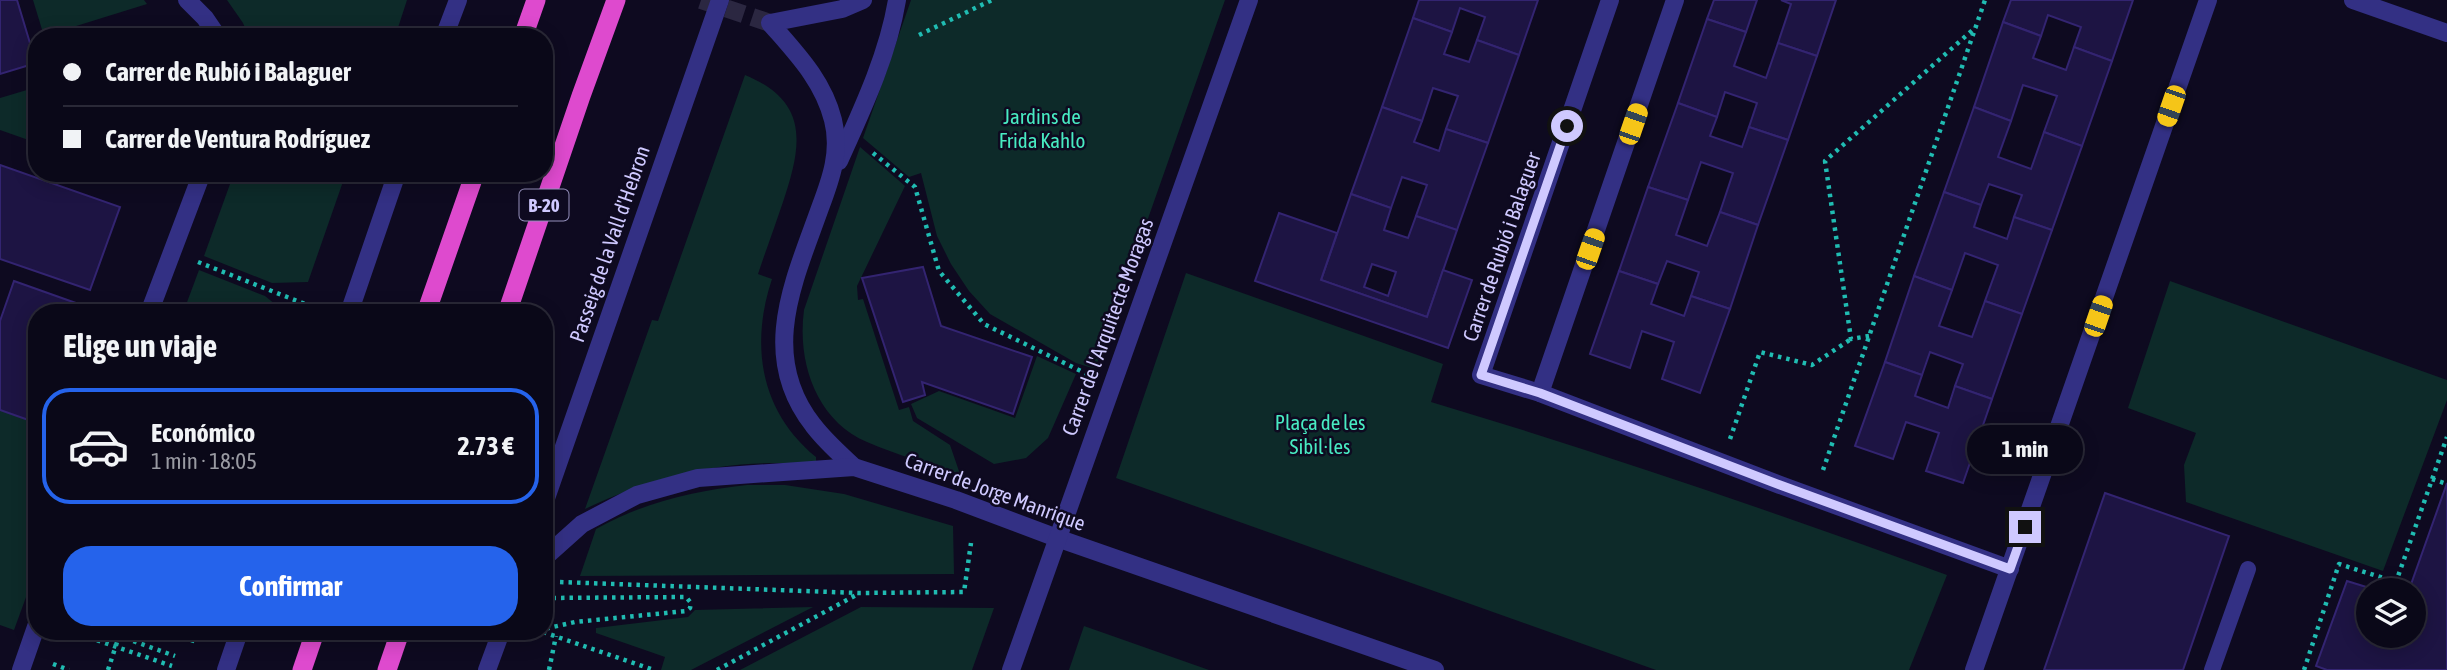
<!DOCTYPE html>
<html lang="es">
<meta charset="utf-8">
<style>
:root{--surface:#0a0818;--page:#131121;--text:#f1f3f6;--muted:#999aa2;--line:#2a2937;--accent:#2563eb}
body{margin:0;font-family:"Asap Condensed",sans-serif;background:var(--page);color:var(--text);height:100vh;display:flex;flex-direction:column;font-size:26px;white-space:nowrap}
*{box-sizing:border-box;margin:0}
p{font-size:23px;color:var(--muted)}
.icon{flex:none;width:38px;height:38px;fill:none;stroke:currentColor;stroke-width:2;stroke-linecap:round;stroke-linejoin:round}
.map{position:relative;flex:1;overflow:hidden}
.details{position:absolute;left:28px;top:304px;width:525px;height:336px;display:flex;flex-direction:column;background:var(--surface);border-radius:28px;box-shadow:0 4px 18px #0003,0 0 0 2px var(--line)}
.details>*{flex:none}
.banner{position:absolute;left:28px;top:28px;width:525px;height:154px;border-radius:28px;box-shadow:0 4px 18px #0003,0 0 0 2px var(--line);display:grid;align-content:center;height:154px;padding:0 35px;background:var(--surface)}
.buttons{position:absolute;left:2356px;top:578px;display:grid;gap:14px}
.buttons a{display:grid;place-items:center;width:70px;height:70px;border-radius:50%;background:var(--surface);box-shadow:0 4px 18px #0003,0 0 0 2px var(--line);font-size:35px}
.end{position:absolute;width:32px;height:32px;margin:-16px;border:9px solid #cfc9ff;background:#111;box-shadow:0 0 0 4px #111}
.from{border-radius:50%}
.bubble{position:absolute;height:49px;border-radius:24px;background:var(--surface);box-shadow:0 4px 18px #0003,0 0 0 2px var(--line);font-size:23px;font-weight:700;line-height:49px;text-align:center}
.car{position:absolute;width:21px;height:42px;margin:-21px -10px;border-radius:9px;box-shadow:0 0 5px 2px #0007;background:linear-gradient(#f5c518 24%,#345 0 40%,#f5c518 0 76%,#345 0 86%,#f5c518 0)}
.banner b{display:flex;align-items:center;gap:24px;height:66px;font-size:26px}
.banner b+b{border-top:2px solid var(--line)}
.banner i{width:18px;height:18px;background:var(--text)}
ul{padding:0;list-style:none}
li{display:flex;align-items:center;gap:21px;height:116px;margin:0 14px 10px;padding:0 21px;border:4px solid transparent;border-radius:28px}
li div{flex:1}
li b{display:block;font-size:26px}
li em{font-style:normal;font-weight:700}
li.current{border-color:var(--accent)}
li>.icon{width:63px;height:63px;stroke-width:1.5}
h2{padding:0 35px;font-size:32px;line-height:84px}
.button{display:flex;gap:14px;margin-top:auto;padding:14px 35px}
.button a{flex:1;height:80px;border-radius:28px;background:var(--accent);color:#fff;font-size:28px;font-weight:700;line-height:80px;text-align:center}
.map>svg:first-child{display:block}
</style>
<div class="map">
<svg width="2447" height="670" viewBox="0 0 2447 670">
<rect width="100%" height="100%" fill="#0e0a20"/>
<!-- green -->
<g fill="#0d2a29">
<path d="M33 0H144L147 4 44 36Z"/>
<path d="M227 0H407L395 37H249L243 23Z"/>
<path d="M911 0H1225L1095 369 1076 363 990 314 969 291 951 264 937 236 921 173 909 177 863 138Z"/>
<path d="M745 75C810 102 802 145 783 202 775 226 766 250 758 274L772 279C750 345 760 411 816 457V461L811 464C727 459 661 473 585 509L652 320 658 321Z"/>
<path d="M37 87V143L0 130V98Z"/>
<path d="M860 147 905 186 857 286 858 300 863 299 899 410 909 407 913 421 950 445 960 474C929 464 897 455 867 442 816 420 797 362 804 310Z"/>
<path d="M234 173H346L308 282 272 283 204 256Z"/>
<path d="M199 270 265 296 286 313H183Z"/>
<path d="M1186 273 1443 364 1431 402C1605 454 1777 513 1947 575L1909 670H1656L1116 478Z"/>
<path d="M2170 281 2447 380V400L2383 571 2186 502 2184 465 2196 433 2128 408Z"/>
<path d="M1037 356 1076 374 1048 438 1026 458 994 464 917 418 911 404 939 391 1015 418Z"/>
<path d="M0 410 37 423V567L14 630 0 625Z"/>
<path d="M747 485H785L844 494 953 526 954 574 580 576 596 529C644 502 694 491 747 485Z"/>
<path d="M813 607 691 670H661L665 657 596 633V628L688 617 695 610Z"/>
<path d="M861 607 994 608 972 670H740Z"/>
<path d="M1084 626 1209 670H1069Z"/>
</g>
<!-- building -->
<g fill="#1d1443" stroke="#332471" stroke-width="2" fill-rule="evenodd">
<path d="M0 0H17L36 63 0 74Z"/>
<path d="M1419 0H1538L1519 55 1477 40 1485 17 1460 8 1452 32 1413 18Z"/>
<path d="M1714 0H1757L1746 32 1707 19Z"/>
<path d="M1781 0H1836L1817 56 1778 43 1791 4Z"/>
<path d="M2011 0H2133L2112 61 2074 47 2081 27 2048 15 2041 36 2003 22Z"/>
<path d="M1413 18 1452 32 1444 54 1469 62 1477 40 1519 55 1488 143 1446 129 1458 96 1433 88 1422 121 1382 107Z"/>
<path d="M1707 19 1746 32 1734 66 1766 78 1778 43 1817 56 1788 140 1749 127 1757 103 1725 92 1717 117 1678 103Z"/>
<path d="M2003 22 2041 36 2033 58 2066 70 2074 47 2112 61 2082 146 2044 132 2057 96 2023 85 2011 121 1974 107Z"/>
<path d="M170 28 173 37H141Z"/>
<path d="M1678 103 1717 117 1710 136 1742 147 1749 127 1788 140 1758 225 1720 212 1733 173 1701 162 1688 200 1648 187Z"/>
<path d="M1382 107 1422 121 1414 142 1439 151 1446 129 1488 143 1457 230 1416 216 1427 185 1402 177 1391 208 1351 194Z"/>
<path d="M1974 107 2011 121 1998 157 2031 169 2044 132 2082 146 2052 230 2014 217 2022 195 1989 184 1981 205 1944 192Z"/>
<path d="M0 165 120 207 90 290 0 259Z"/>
<path d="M1648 187 1688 200 1676 235 1707 246 1720 212 1758 225 1730 309 1691 296 1699 272 1667 261 1658 284 1619 271Z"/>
<path d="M1944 192 1981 205 1974 227 2007 239 2014 217 2052 230 2022 314 1985 301 1998 265 1965 253 1952 290 1914 276Z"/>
<path d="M1351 194 1391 208 1384 230 1408 238 1416 216 1457 230 1427 317 1321 280ZM1372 264 1396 272 1388 296 1364 287Z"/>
<path d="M1279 213 1337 233 1321 280 1427 317 1443 270 1472 280 1448 348 1255 281Z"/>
<path d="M923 267 941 326 1032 357 1013 414 922 382 925 395 903 402 862 278Z"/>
<path d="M1619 271 1658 284 1651 304 1684 316 1691 296 1730 309 1700 393 1662 379 1674 342 1642 331 1630 368 1590 354Z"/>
<path d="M1914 276 1952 290 1939 326 1972 337 1985 301 2022 314 1992 399 1955 386 1963 364 1930 352 1922 375 1885 362Z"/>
<path d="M14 281 104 313H37V423L0 410V321Z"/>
<path d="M1885 362 1922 375 1915 396 1948 408 1955 386 1992 399 1963 483 1926 471 1939 433 1906 422 1893 459 1855 446Z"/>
<path d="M2447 483V670H2327L2316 666 2347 581 2376 590H2368V635H2413V590H2409Z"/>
<path d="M2105 493 2229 536 2183 670H2044Z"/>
</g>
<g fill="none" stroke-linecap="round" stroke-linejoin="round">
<!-- minor-tunnel -->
<path stroke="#2b2741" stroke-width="18" stroke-dasharray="18 9" stroke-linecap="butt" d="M701 0 770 23"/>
<!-- path -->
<g stroke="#20bcb2" stroke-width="4.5" stroke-dasharray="3.5 5" stroke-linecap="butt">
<path d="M919 35 992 0"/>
<path d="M873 153 915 187 939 271 984 324 1089 375"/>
<path d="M198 262 315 308"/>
<path d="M1869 336 1851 339 1825 161 1976 27"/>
<path d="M1730 439 1760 352 1812 365 1851 339"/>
<path d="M1823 470 1985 0"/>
<path d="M2432 479 2447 484"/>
<path d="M560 582 859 593 964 592 971 543"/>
<path d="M544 598 686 597 691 603 690 608 686 611 575 622 544 629"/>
<path d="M73 632 172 666"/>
<path d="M167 632 197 642"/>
<path d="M543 632 654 670"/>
<path d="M53 664 69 670"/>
<path d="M108 670 119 636 175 656"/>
<path d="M549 670 556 636"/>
<path d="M717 670 858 594"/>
<path d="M2304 670 2339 564 2396 582 2447 437"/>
</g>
<!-- service -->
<path stroke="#333084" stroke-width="16" d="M2212 670 2248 569"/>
<!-- minor -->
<g stroke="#333084" stroke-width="18">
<path d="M187 0 205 18 218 37"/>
<path d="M1610 0 1481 375 1540 393 1780 485 2010 569"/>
<path d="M2353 0 2447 33"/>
<path d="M839 161C862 110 888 55 897 0"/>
<path d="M149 313 202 173"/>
<path d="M1540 393 1675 0"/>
<path d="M854 467C840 454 825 441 813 425 758 355 794 281 820 208 831 179 841 151 833 120 823 80 796 53 770 23L842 9 863 0"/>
<path d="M544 558 582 524 637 495 698 478 854 467 956 500 1057 538 1435 670"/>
<path d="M21 670 37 624"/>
<path d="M1011 670 1249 0"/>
<path d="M1974 670 2208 0"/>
</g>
<!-- tertiary -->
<g stroke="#333084" stroke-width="18">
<path d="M444 37 458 0"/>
<path d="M349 313 397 173"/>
<path d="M544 504 720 0"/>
<path d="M226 670 239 632"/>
<path d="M487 670 501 632"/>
</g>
<!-- trunk -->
<g stroke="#de4ace" stroke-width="19">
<path d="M523 37 536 0"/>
<path d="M426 313 475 173"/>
<path d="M507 313 581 96 616 0"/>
<path d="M302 670 315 632"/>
<path d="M387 670 400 632"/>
</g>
</g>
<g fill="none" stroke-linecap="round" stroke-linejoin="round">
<!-- route -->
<path stroke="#cfc9ff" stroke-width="9" d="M1567 126 1481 375 1540 393 1780 485 2010 569 2025 527"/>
</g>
<g text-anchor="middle" stroke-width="5" stroke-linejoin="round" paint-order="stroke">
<!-- shield labels -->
<rect fill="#0e0a20" stroke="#9590bc" stroke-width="2" x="519.5" y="189.5" width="49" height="31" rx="5"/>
<g font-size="19" font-weight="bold" fill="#cfc9ff">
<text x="544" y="212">B-20</text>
</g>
<!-- park labels -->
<g font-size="21" fill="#48ebc2" stroke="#0e0a20">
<text x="1042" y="124">Jardins de<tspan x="1042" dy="24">Frida Kahlo</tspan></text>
<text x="1320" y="430">Plaça de les<tspan x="1320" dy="24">Sibil·les</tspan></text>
</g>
<!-- street labels -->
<g font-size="21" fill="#cfc9ff" stroke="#0e0a20">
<text transform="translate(610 244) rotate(-71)" y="7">Passeig de la Vall d'Hebron</text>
<text transform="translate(1502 247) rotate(-71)" y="7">Carrer de Rubió i Balaguer</text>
<text transform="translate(1108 327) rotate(-70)" y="7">Carrer de l'Arquitecte Moragas</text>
<text transform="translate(995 492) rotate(20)" y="7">Carrer de Jorge Manrique</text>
</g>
</g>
</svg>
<div class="buttons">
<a><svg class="icon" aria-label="layers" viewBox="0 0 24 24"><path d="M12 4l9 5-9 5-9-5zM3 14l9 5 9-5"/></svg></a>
</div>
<i class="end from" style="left:1567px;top:126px"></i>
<i class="end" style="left:2025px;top:527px"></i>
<div class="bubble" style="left:1967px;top:425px;width:116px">1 min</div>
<i class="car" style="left:2171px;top:106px;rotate:199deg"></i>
<i class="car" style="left:1633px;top:124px;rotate:19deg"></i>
<i class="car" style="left:1590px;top:249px;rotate:19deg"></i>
<i class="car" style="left:2098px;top:316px;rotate:19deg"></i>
<div class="banner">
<b><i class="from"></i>Carrer de Rubió i Balaguer</b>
<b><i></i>Carrer de Ventura Rodríguez</b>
</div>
<section class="details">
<h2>Elige un viaje</h2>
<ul>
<li class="current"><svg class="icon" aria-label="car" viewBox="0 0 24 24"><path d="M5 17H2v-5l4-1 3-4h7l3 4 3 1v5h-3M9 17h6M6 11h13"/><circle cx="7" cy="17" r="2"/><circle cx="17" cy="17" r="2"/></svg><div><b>Económico</b><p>1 min · 18:05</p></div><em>2.73 €</em></li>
</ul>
<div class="button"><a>Confirmar</a></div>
</section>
</div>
